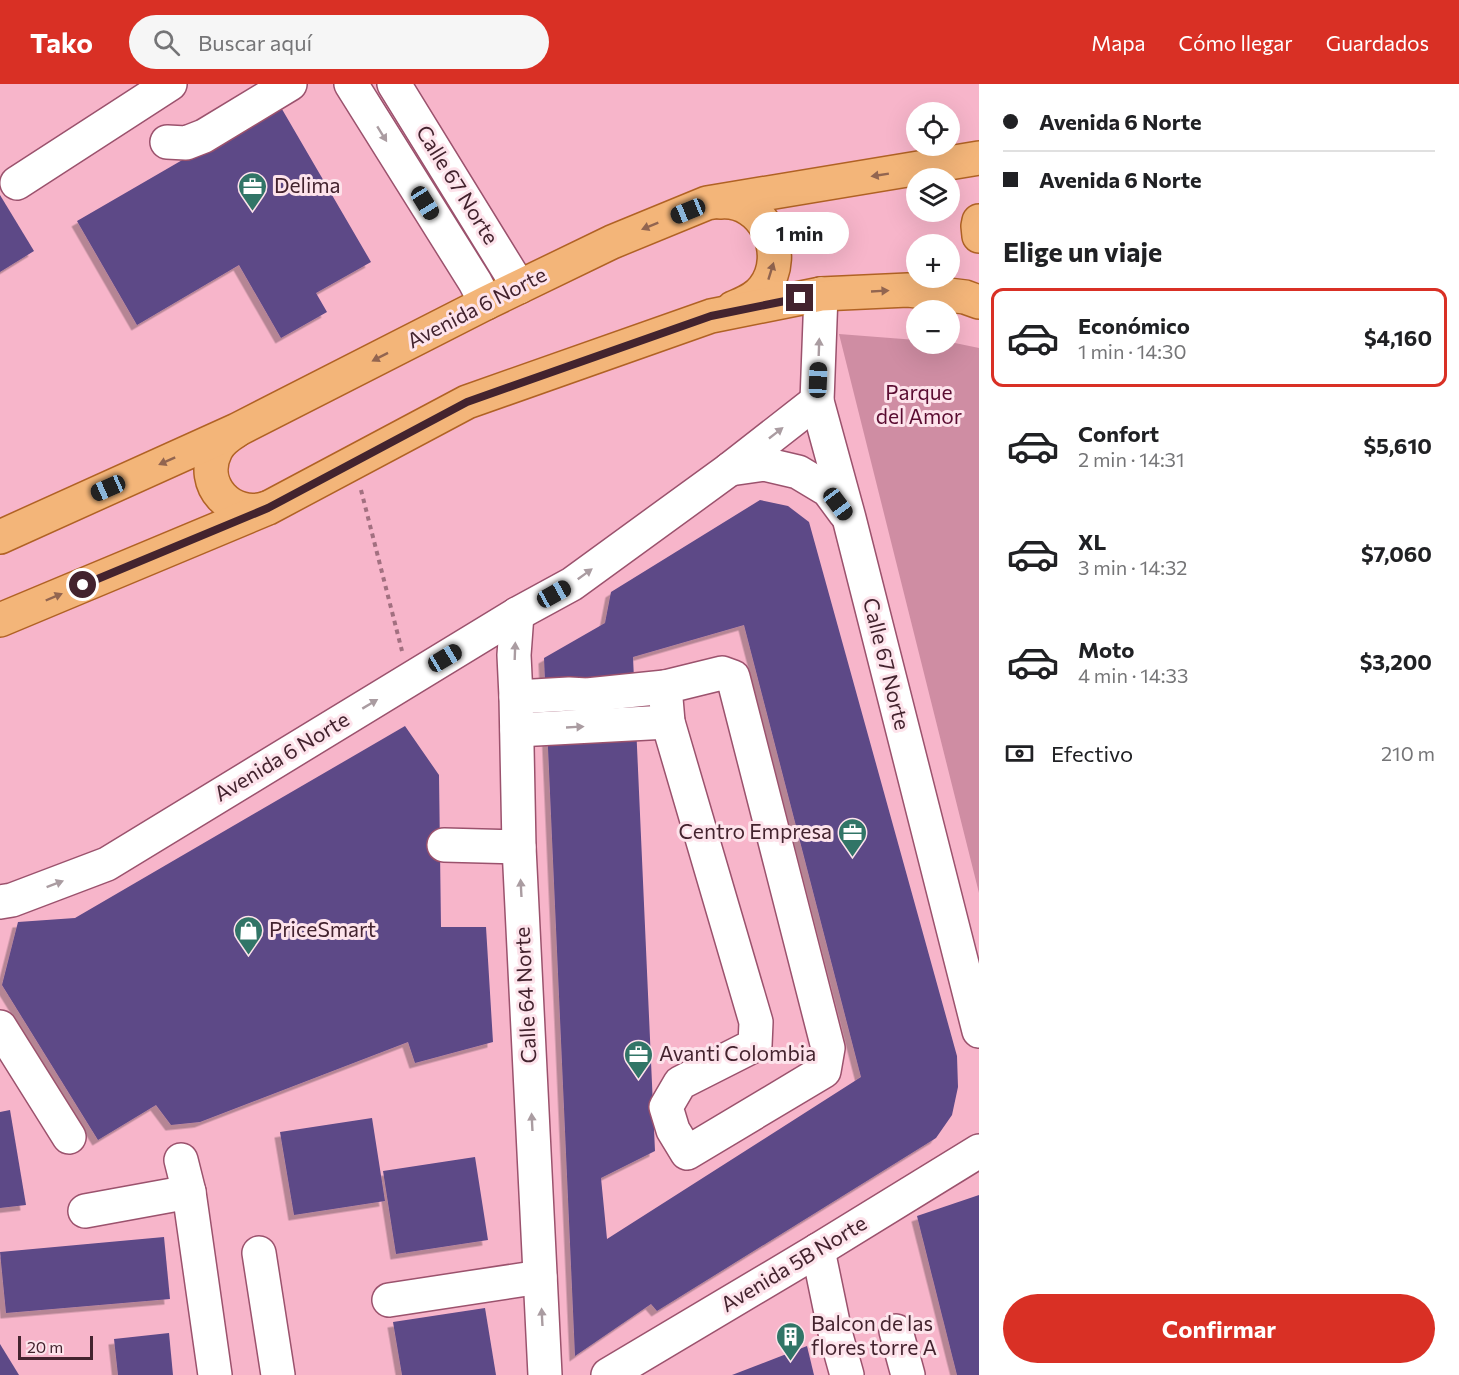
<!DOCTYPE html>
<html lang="es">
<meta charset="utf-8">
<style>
:root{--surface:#fff;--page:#f6f6f6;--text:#202124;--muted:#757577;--line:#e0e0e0;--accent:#d93025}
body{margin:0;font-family:Commissioner,sans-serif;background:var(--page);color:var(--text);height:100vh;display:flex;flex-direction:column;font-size:22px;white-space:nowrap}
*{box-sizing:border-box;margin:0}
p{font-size:20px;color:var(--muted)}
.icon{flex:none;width:33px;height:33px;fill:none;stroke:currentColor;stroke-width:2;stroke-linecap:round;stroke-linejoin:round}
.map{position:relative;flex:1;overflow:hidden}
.details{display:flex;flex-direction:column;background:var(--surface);width:480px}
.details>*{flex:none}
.guide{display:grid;align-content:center;height:132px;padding:0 24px;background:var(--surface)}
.tools{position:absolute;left:906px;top:18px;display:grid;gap:12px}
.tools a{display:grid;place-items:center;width:54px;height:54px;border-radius:50%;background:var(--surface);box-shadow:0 6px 24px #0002;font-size:30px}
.scale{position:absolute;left:18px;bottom:15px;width:75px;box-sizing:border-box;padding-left:6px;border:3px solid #43232e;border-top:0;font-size:16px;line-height:21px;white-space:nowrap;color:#43232e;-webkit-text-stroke:4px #fde3eb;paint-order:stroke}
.end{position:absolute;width:27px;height:27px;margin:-14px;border:8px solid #43232e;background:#fff;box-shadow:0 0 0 3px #fff}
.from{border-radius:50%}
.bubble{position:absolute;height:42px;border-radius:21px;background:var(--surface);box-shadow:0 6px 24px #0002;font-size:20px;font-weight:700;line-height:42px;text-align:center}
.car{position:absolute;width:18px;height:36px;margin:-18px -9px;border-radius:8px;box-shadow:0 0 4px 2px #0007;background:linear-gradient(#222 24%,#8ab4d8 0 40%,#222 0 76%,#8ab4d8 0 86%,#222 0)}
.guide b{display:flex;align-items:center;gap:21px;height:57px;font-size:22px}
.guide b+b{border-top:2px solid var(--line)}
.guide i{width:15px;height:15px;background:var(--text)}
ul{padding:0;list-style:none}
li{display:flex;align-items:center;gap:18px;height:99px;margin:0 12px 9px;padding:0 12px;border:3px solid transparent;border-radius:12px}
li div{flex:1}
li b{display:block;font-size:22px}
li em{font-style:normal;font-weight:700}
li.on{border-color:var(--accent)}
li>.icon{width:54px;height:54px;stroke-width:1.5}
h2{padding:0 24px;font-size:27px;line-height:72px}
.pay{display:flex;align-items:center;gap:15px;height:66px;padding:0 24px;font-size:22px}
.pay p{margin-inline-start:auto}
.action{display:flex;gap:12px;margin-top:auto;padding:12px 24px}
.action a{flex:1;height:69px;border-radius:36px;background:var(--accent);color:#fff;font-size:24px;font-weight:700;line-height:69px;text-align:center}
header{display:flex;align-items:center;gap:36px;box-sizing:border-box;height:84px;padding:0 30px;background:var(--accent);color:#fff}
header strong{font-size:28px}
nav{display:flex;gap:33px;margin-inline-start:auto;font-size:21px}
.search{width:420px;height:54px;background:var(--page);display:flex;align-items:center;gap:15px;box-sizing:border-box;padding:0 21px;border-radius:33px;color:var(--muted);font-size:22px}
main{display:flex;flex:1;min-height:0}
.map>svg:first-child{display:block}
</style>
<header>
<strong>Tako</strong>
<div class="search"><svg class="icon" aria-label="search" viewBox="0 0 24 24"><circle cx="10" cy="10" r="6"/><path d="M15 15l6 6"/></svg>Buscar aquí</div>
<nav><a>Mapa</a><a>Cómo llegar</a><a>Guardados</a></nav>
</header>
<main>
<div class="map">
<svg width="979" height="1291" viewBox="0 0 979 1291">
<defs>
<filter id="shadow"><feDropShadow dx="-5.5" dy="5.5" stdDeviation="0" flood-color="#0004"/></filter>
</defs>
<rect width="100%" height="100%" fill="#f7b5ca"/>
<!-- green -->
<path fill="#cf8da3" d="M839 250 916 256V260H950V258L979 264V809Z"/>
<!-- building -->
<g fill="#5d4887" fill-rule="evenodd" filter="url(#shadow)">
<path d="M279 20 371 178 316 209 327 228 281 254 239 181 137 241 77 137Z"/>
<path d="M0 111 34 167 0 188Z"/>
<path d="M760 416 788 422 809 438 957 972 958 1003 952 1031 936 1054 657 1227 651 1220 575 1272 544 574 605 539 611 508ZM744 541 861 993 607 1155 601 1094 655 1067 633 573Z"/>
<path d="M405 642 439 691 441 843H486L493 958 415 979 408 958 200 1038 171 1041 156 1021 98 1056 2 901 18 838 75 834Z"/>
<path d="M10 1026 26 1121 0 1124V1028Z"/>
<path d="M372 1034 385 1117 294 1131 280 1048Z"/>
<path d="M475 1073 488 1156 396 1170 383 1087Z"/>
<path d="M979 1111V1291H957L917 1132Z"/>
<path d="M164 1153 170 1215 6 1229 0 1168Z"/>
<path d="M485 1224 496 1291H402L393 1238Z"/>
<path d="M169 1249 173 1291H118L114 1255Z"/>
<path d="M0 1260 19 1291H0Z"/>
<path d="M807 1262 814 1291H732Z"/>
</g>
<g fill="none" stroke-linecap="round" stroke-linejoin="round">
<defs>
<g id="minor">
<path d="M351 0 475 198 486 219"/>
<path d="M394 0 519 203"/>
<path d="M167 58 186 59 204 52 290 0"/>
<path d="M17 99 170 0"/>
<path d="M821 210 817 317 849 434 979 947"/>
<path d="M730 385 764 380 798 388 828 406 845 429"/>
<path d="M517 530 514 571 516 613 519 763 545 1291"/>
<path d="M722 589 733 593 828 964 824 987 687 1069 673 1046 666 1023 680 999 755 961 756 938 668 638 665 603Z"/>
<path d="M516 613 569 610 587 611 665 603"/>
<path d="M517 646 668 638"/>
<path d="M444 761 519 763"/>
<path d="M0 818 12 816 107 780 517 530 572 500 730 385 817 317"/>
<path d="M0 943 69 1053"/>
<path d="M181 1076 189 1108 215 1291"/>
<path d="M85 1127 189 1108"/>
<path d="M818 1166 835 1248 847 1291"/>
<path d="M259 1169 278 1291"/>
<path d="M389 1216 540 1193"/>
<path d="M896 1247 908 1291"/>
<path d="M608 1291 818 1166 979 1067"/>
</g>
<g id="major">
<path d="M720 118C764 114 790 170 764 204 756 215 744 219 733 224"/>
<path d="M979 137 978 142 979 152"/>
<path d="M236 347C228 352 220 358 216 366 198 401 232 436 267 424"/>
<path d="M0 453 237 346 486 219 612 158 707 119 979 74"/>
<path d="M0 536 268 424 467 318 711 232 821 210 908 206 965 213 979 218"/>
</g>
</defs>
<!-- minor casing -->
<use href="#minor" stroke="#9b526d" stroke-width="36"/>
<!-- major casing -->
<use href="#major" stroke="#b06224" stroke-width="36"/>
<!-- path -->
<path stroke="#a27080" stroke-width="4" stroke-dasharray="4.5 4.5" stroke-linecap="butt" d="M361 406 402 567"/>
<!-- minor -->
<use href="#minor" stroke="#fff" stroke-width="33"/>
<!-- major -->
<use href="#major" stroke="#f3b579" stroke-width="33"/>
</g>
<!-- one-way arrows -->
<defs><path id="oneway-solid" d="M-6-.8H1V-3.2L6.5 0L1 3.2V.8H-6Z" transform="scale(1.5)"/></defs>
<g fill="#aa9ca1">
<use href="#oneway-solid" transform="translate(382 50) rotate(58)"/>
<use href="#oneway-solid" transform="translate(819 263) rotate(-88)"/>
<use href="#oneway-solid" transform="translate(776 349) rotate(-38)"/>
<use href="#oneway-solid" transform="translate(585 490) rotate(-36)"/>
<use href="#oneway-solid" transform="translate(515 567) rotate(-88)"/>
<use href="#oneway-solid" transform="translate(370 620) rotate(-31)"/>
<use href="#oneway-solid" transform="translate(575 643) rotate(-3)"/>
<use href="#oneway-solid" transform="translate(55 800) rotate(-21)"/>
<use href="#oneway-solid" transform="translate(521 804) rotate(-93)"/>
<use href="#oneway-solid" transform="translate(532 1038) rotate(-93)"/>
<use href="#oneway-solid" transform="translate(542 1233) rotate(-93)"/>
</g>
<g fill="#926550">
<use href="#oneway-solid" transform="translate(880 91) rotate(171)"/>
<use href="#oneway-solid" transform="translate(650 142) rotate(158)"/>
<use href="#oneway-solid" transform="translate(771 187) rotate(-73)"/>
<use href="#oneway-solid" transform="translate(880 207) rotate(-3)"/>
<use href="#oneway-solid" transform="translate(380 273) rotate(153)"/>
<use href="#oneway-solid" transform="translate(167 377) rotate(156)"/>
<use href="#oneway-solid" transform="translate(54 513) rotate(-23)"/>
</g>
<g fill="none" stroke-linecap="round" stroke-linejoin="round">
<!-- route -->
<path stroke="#43232e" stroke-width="8" d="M83 501 268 424 467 318 711 232 800 214"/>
</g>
<!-- icons -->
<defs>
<symbol id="office-pin" viewBox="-11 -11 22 30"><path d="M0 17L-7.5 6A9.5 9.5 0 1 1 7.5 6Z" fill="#317567" stroke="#fde3eb"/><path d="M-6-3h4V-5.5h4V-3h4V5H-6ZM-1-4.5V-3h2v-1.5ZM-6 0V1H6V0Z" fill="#fff"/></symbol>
<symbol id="shop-pin" viewBox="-11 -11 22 30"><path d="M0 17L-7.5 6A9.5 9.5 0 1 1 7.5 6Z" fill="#317567" stroke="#fde3eb"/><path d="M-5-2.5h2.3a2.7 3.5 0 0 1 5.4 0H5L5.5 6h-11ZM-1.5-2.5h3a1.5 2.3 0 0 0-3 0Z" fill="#fff"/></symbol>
<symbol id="building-pin" viewBox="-11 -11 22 30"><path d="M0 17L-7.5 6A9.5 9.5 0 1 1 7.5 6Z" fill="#317567" stroke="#fde3eb"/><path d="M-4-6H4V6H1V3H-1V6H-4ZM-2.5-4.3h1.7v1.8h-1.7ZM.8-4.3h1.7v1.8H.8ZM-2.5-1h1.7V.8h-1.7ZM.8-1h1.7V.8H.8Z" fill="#fff"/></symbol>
</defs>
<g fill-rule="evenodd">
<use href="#office-pin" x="236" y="86" width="33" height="45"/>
<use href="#office-pin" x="836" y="732" width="33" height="45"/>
<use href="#shop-pin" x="232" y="830" width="33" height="45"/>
<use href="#office-pin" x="622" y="954" width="33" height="45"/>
<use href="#building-pin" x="774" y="1236" width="33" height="45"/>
</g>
<g text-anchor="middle" stroke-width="6" stroke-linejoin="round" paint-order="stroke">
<!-- street labels -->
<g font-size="21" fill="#43232e" stroke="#fde3eb">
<text transform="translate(457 101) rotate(58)" y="7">Calle 67 Norte</text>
<text transform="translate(477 224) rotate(-27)" y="7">Avenida 6 Norte</text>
<text transform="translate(886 580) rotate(76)" y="7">Calle 67 Norte</text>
<text transform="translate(282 673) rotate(-31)" y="7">Avenida 6 Norte</text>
<text transform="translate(526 911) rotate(-93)" y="7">Calle 64 Norte</text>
<text transform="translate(794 1180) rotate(-31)" y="7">Avenida 5B Norte</text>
</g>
<!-- poi labels -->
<g font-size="21" fill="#43232e" stroke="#fde3eb" text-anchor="start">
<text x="274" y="109">Delima</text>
<text x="832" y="755" text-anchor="end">Centro Empresa</text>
<text x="269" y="853">PriceSmart</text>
<text x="659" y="977">Avanti Colombia</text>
<text x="811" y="1247">Balcon de las<tspan x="811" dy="24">flores torre A</tspan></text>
</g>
<!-- park labels -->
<g font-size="21" fill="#5a0c31" stroke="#fde3eb">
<text x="919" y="316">Parque<tspan x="919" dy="24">del Amor</tspan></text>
</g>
</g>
</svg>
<div class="tools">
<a><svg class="icon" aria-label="locate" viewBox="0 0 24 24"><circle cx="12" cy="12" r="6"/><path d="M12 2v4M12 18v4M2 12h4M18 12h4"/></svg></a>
<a><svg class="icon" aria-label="layers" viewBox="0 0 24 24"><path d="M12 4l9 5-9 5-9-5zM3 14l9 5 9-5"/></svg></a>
<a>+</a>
<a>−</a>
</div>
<div class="scale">20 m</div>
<i class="end from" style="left:83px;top:501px"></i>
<i class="end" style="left:800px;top:214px"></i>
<div class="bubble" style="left:750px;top:128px;width:99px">1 min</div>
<i class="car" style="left:425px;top:119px;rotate:148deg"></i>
<i class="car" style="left:688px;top:127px;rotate:248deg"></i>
<i class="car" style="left:818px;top:296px;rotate:2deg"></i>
<i class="car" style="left:108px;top:404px;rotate:246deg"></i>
<i class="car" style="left:838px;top:420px;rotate:143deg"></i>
<i class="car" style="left:554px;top:510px;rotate:61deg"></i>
<i class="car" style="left:445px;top:574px;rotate:59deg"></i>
</div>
<section class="details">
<div class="guide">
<b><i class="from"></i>Avenida 6 Norte</b>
<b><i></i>Avenida 6 Norte</b>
</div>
<h2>Elige un viaje</h2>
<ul>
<li class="on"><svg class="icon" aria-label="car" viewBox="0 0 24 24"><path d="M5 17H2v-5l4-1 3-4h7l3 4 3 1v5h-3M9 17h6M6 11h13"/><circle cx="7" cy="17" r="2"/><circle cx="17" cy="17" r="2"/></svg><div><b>Económico</b><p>1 min · 14:30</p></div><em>$4,160</em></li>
<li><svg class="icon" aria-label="car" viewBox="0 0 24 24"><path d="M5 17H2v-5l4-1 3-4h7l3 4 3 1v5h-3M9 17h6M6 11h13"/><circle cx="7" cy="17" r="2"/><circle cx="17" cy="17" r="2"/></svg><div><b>Confort</b><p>2 min · 14:31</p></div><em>$5,610</em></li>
<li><svg class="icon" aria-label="car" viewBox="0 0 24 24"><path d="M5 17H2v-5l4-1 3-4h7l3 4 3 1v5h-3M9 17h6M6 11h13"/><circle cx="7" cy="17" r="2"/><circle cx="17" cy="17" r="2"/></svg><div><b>XL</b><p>3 min · 14:32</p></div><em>$7,060</em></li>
<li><svg class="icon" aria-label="car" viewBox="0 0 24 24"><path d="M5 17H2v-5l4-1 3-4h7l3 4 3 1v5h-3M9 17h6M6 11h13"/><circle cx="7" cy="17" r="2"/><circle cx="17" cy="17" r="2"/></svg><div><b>Moto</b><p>4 min · 14:33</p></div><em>$3,200</em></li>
</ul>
<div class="pay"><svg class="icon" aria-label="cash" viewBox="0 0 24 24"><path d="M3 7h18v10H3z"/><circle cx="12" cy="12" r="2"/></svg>Efectivo<p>210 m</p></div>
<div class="action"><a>Confirmar</a></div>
</section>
</main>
